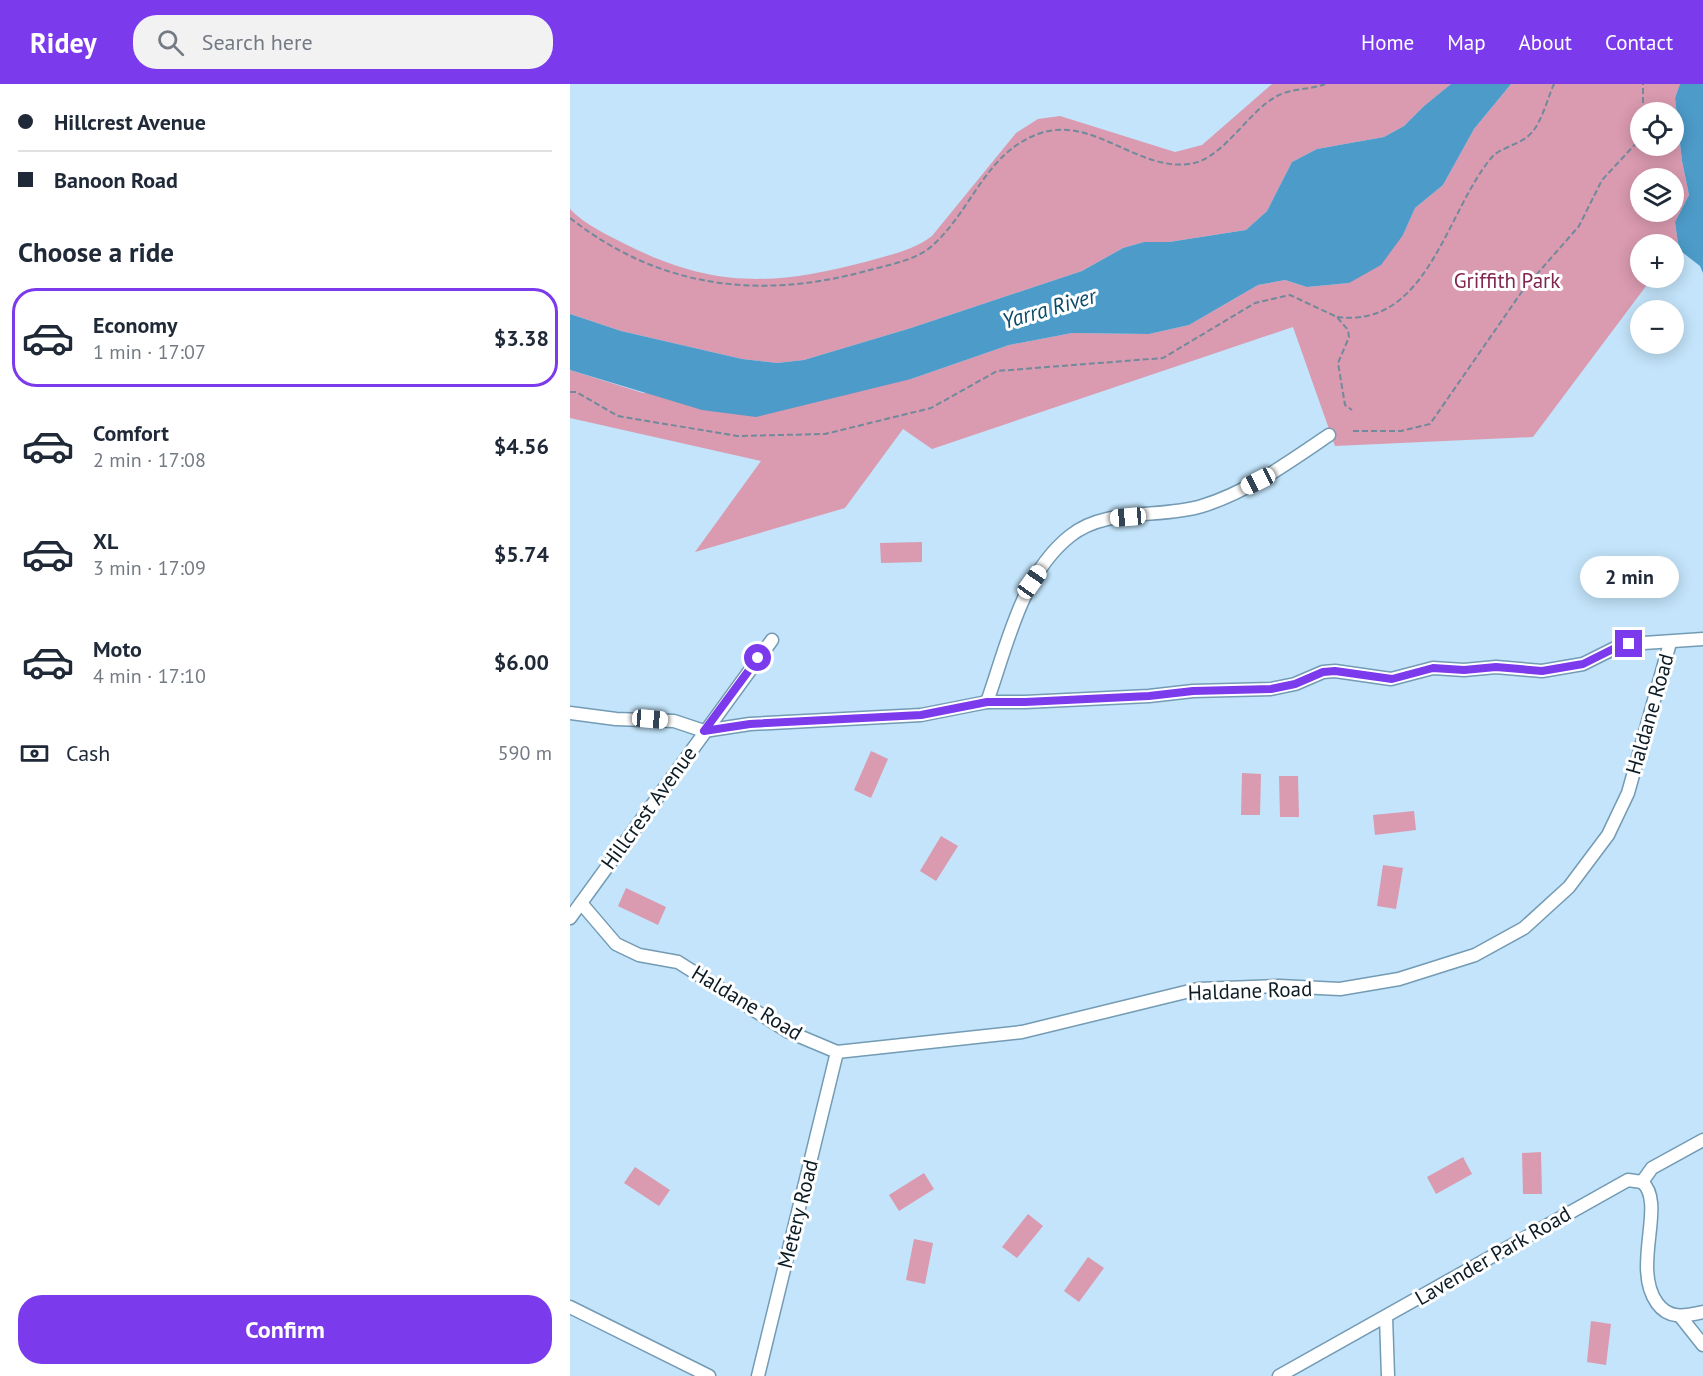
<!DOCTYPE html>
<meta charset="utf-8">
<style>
:root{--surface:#fff;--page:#f2f2f3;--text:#1f2937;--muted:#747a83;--line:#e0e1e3;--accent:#7c3aed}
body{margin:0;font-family:"PT Sans",sans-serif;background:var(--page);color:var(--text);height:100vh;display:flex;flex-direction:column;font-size:22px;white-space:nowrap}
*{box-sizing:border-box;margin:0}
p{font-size:20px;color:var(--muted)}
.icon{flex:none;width:33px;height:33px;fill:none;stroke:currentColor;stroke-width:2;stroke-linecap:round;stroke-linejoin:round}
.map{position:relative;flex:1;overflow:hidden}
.details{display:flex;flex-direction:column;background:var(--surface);width:570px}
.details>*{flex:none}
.top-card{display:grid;align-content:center;height:132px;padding:0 18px;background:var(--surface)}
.tools{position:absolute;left:1060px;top:18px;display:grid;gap:12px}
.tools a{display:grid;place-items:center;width:54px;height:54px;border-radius:50%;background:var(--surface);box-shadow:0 3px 15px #0003;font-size:30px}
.end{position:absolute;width:27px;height:27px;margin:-14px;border:8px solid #7c3aed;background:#fff;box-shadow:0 0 0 3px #fff}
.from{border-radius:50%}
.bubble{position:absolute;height:42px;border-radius:21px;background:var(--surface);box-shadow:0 3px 15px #0003;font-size:20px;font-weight:800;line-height:42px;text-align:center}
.car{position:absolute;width:18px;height:36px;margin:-18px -9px;border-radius:8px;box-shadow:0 0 4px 2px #0007;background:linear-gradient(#fff 24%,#345 0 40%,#fff 0 76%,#345 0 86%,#fff 0)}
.top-card b{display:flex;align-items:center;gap:21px;height:57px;font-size:22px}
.top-card b+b{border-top:2px solid var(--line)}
.top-card i{width:15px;height:15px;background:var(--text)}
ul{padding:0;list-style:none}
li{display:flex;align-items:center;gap:18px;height:99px;margin:0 12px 9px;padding:0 6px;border:3px solid transparent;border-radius:24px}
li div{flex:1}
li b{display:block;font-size:22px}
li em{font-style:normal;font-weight:800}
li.current{border-color:var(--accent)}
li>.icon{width:54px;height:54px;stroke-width:1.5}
h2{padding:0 18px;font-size:27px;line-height:72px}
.pay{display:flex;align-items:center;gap:15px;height:66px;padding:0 18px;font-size:22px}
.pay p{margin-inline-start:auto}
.action{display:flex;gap:12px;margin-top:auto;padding:12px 18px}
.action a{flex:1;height:69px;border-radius:24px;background:var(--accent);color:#fff;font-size:24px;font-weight:800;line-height:69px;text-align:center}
header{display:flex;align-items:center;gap:36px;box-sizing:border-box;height:84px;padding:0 30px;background:var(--accent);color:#fff}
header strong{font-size:28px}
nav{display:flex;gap:33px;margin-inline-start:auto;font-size:21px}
.search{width:420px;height:54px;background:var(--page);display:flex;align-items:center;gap:15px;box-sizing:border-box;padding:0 21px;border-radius:24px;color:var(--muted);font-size:22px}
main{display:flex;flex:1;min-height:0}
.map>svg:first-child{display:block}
</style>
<header>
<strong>Ridey</strong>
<div class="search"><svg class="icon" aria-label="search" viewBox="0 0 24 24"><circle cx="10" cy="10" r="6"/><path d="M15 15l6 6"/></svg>Search here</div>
<nav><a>Home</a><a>Map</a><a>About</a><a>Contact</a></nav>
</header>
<main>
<section class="details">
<div class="top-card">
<b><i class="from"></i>Hillcrest Avenue</b>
<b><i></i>Banoon Road</b>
</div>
<h2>Choose a ride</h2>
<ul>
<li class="current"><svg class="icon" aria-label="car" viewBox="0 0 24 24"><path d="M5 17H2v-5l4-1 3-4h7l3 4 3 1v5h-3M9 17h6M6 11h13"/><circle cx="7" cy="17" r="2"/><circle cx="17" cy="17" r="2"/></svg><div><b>Economy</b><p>1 min · 17:07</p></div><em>$3.38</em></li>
<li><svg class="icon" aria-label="car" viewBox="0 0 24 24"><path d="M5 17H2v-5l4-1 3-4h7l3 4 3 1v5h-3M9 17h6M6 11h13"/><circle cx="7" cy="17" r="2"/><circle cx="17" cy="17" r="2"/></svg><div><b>Comfort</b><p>2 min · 17:08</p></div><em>$4.56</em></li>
<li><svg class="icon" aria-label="car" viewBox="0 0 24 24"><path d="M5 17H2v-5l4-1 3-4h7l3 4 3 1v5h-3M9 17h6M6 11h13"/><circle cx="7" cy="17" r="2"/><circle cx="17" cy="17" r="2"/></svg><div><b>XL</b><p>3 min · 17:09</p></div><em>$5.74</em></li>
<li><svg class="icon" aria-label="car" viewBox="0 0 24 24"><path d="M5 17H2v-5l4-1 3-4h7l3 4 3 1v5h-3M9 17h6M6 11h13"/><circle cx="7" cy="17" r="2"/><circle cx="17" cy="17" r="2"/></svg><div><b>Moto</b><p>4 min · 17:10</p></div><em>$6.00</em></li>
</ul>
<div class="pay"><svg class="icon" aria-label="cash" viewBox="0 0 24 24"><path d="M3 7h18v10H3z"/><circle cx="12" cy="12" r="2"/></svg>Cash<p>590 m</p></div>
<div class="action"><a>Confirm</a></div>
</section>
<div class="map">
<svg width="1133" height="1292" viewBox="0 0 1133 1292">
<rect width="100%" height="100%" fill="#c3e4fa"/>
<!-- green -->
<g fill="#da9ab0" fill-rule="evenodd">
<path d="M702 0H881L854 22 834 42 814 53 747 65 722 78 697 127 676 146 599 158H574L553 164 512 187 341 244 234 276 207 279 172 275 51 247 0 230V125C15 141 38 151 57 161 143 204 204 202 295 178 319 171 342 167 362 152L446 49 468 35 490 32 605 68 632 61Z"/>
<path d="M941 0H1110L1105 14 1112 77 1119 111 1105 138 1108 159 1104 163V160H1071V194H1082L963 353 765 362 723 243 362 365 333 345 275 424 125 468 191 377 0 334V286L73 309 341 295 439 261 502 249 579 250 619 241 688 201 715 196 737 203 779 199 833 151 845 124 873 101 904 45ZM1071 28H1104V62H1071ZM1071 94H1104V128H1071Z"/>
<path d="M352 458V478L311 479 310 459Z"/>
<path d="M301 667 318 675 301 714 284 706Z"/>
<path d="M672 689 691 690 690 731H671Z"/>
<path d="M709 692H728L729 733H710Z"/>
<path d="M844 727 846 746 805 751 803 731Z"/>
<path d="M371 752 388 762 366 797 350 787Z"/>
<path d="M813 781 833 784 826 825 807 822Z"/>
<path d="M56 804 96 823 88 841 48 822Z"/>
<path d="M971 1068 972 1110H953L952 1069Z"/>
<path d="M893 1073 902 1090 866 1110 857 1093Z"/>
<path d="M65 1083 100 1106 89 1122 54 1099Z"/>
<path d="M354 1089 364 1105 329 1127 319 1111Z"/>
<path d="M458 1130 473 1142 447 1174 432 1163Z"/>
<path d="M344 1155 363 1159 355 1200 336 1196Z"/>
<path d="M518 1173 534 1184 509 1218 494 1207Z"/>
<path d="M1021 1237 1041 1240 1036 1281 1017 1278Z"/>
</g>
<!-- water -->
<g fill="#4d9bc9">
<path d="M881 0H941L904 45 873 101 845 124 833 151 811 181 779 199 737 203 715 196 688 201 619 241 579 250 502 249 439 261 341 295 186 333 132 326 0 286V230L51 247 172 275 207 279 234 276 341 244 512 187 553 164 574 158H599L676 146 697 127 722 78 747 65 814 53 834 42 854 22Z"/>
<path d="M1110 0H1133V189L1130 182 1112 168 1108 159 1105 138 1119 111 1112 77 1105 14Z"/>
</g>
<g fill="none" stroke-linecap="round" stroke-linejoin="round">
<defs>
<g id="street">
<path d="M417 618C437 562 451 491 500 452 536 423 589 435 632 422 678 408 719 378 759 351"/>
<path d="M0 629 46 635 104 637 134 647 180 640 351 631 417 618H455L579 612 623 607 701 605 725 600 753 588 765 587 821 595 863 584 894 586 926 583 972 587 1013 580 1047 563 1059 560 1133 555"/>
<path d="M11 819 46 860 69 871 108 878 217 947 267 968 452 948 628 905 709 902 770 905 829 895 905 871 954 844 999 803 1038 751 1058 709 1100 559"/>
<path d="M0 834 202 556"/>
<path d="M1072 1098 1082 1084 1133 1056"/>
<path d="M0 1223 139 1292"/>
<path d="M1110 1232 1133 1261"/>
<path d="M816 1233 818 1292"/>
<path d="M188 1292 267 968"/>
<path d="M709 1292 1058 1096 1072 1098C1097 1119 1061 1183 1087 1219 1099 1236 1115 1232 1133 1228"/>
</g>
</defs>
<!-- street casing -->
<use href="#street" stroke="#739bb4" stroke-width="15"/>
<!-- path -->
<g stroke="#718a9b" stroke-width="2" stroke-dasharray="6 3" stroke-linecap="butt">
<path d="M1073 28V0"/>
<path d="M0 134C89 204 189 216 296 187 317 181 346 177 363 161 403 125 416 67 471 49 523 32 568 87 619 80 653 76 677 28 707 12 722 4 740 6 755 0"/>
<path d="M767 233C858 245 876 127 922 73 930 64 947 61 957 53 971 43 977 15 984 0"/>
<path d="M0 308H6L48 332 167 352 255 350 361 324 427 287 593 274 685 219 720 211 767 233 778 246 779 253 768 279 775 321 782 326"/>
<path d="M783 347H831L860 340 953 206 1009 142 1032 96 1071 54"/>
</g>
<!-- street -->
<use href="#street" stroke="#fff" stroke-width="12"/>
</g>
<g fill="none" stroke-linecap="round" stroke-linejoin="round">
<!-- route -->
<path stroke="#7c3aed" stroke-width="8" d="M188 574 134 647 180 640 351 631 417 618H455L579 612 623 607 701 605 725 600 753 588 765 587 822 595 863 584 894 586 926 583 972 587 1013 580 1047 563 1059 560"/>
</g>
<g text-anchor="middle" stroke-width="6" stroke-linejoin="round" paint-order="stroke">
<!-- park labels -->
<g font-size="21" fill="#82254f" stroke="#fff">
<text x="937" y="204">Griffith Park</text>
</g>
<!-- street labels -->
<g font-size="21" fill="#0c1c25" stroke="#fff">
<text transform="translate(1080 630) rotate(-74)" y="7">Haldane Road</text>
<text transform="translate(79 724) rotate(-54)" y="7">Hillcrest Avenue</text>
<text transform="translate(680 907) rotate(-2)" y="7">Haldane Road</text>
<text transform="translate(177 919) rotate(31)" y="7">Haldane Road</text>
<text transform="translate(228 1130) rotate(-76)" y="7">Metery Road</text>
<text transform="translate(923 1172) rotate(-30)" y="7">Lavender Park Road</text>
</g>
<!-- water labels -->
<g font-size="22" font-style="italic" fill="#0a4a6a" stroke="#fff">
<text transform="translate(479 224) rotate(-16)" y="8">Yarra River</text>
</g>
</g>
</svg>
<div class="tools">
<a><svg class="icon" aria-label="locate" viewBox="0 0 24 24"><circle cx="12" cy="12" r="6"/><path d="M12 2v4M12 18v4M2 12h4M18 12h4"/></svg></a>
<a><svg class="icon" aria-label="layers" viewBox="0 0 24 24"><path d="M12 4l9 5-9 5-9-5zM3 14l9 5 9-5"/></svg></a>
<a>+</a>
<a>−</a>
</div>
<i class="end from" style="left:188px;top:574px"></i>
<i class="end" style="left:1059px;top:560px"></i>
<div class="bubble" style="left:1010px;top:472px;width:99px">2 min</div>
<i class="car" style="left:688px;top:397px;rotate:243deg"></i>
<i class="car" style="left:558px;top:433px;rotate:265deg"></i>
<i class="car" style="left:462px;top:498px;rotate:35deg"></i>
<i class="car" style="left:80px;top:635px;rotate:95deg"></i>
</div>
</main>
